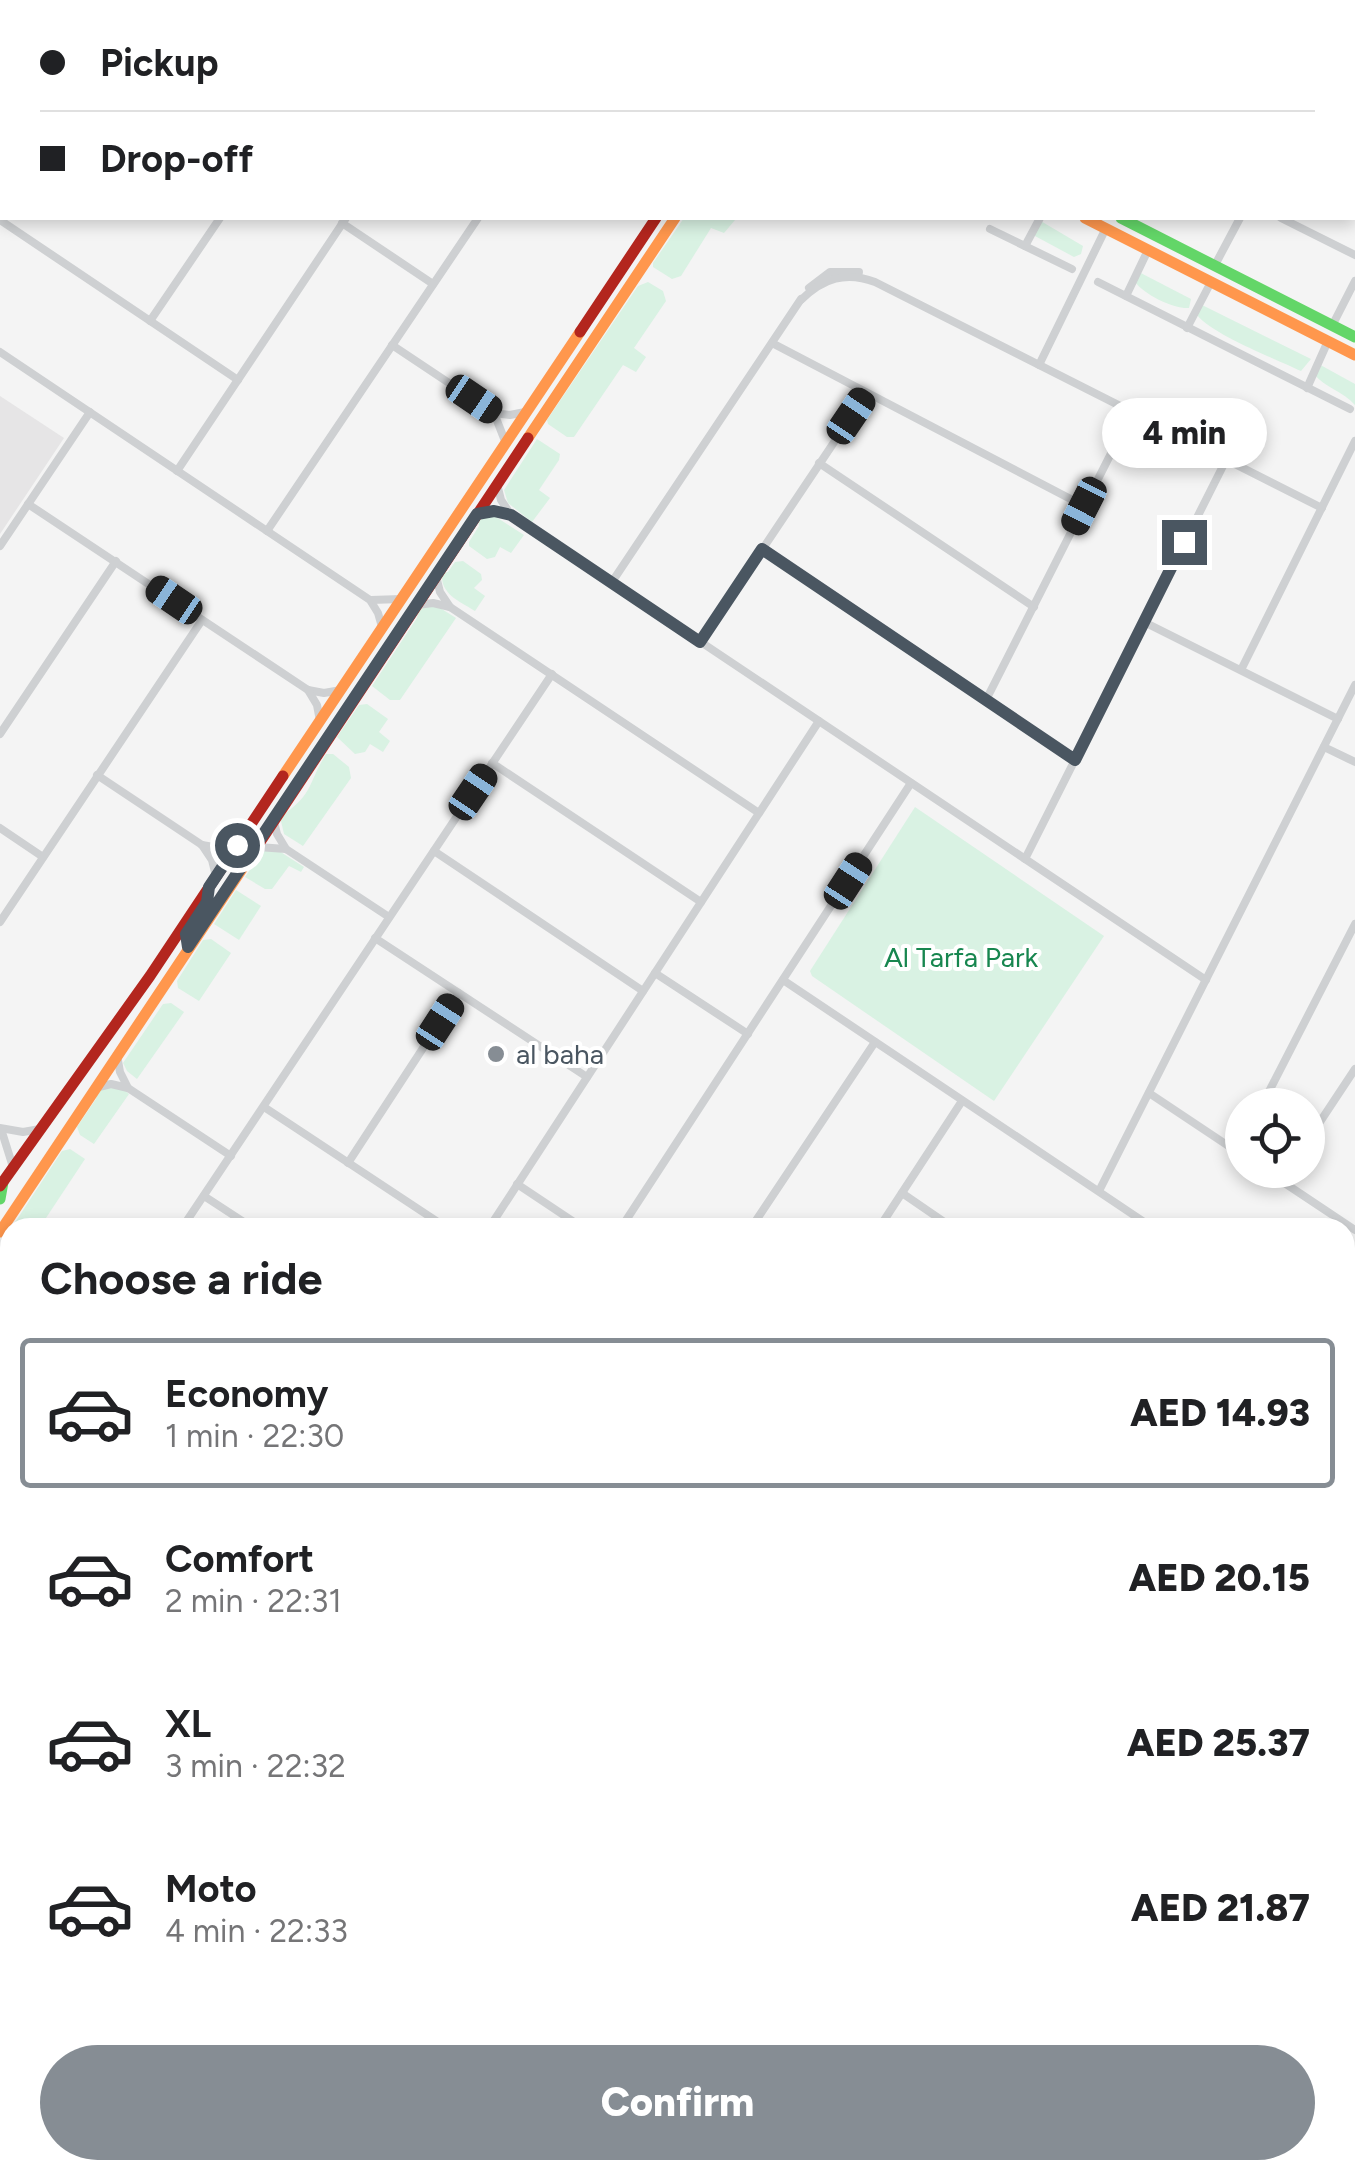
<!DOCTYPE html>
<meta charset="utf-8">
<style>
:root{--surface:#fff;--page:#f6f6f6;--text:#202124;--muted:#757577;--line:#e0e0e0;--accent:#868d94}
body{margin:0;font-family:Figtree,sans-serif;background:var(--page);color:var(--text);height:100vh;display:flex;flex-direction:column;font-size:38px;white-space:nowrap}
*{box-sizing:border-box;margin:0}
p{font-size:32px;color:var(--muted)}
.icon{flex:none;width:55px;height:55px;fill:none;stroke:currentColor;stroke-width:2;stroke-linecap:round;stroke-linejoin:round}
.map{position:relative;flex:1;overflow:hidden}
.side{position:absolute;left:0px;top:1218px;width:1355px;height:962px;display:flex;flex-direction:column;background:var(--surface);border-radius:30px 30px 0 0;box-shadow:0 5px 15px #0003}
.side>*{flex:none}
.hud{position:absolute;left:0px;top:0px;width:1355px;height:220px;box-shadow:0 5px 15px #0003;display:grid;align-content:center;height:220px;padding:0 40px;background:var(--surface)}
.buttons{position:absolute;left:1225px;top:1088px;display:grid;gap:20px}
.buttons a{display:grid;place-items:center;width:100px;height:100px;border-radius:50%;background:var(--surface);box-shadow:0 5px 15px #0003;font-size:50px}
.end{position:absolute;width:45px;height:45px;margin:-22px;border:12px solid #4a5661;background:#fff;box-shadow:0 0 0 5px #fff}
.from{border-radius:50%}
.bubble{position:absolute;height:70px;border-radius:35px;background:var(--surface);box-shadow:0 5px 15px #0003;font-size:32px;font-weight:800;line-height:70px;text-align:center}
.car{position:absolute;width:30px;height:60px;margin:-30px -15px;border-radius:12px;box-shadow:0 0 8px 2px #0007;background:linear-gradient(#222 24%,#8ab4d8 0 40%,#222 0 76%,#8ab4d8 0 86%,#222 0)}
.hud b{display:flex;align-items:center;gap:35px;height:95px;font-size:38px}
.hud b+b{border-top:2px solid var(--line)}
.hud i{width:25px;height:25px;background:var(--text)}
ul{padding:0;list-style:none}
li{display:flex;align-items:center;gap:30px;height:150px;margin:0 20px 15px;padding:0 20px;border:5px solid transparent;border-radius:10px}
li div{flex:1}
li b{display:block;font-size:38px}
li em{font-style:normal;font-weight:800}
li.selected{border-color:var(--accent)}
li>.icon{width:90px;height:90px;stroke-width:1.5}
h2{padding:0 40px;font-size:45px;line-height:120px}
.cta{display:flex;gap:20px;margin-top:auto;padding:20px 40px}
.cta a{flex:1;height:115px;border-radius:60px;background:var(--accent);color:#fff;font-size:40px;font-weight:800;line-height:115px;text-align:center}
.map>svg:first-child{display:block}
</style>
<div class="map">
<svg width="1355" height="2179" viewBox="0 0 1355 2179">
<rect width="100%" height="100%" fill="#f4f4f4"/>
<!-- education -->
<path fill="#e6e5e6" d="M0 396 64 438 0 534Z"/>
<!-- green -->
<g fill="#d9f2e3">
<path d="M684 218 735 220 724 233 711 228 681 276 672 279 653 267V263Z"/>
<path d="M1039 220 1083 246 1081 254 1074 257 1035 236 1031 227Z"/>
<path d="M1135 270 1191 299 1189 308C1173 309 1145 295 1135 282Z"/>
<path d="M648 282 663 291 666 301 634 348 646 357 636 372 623 365 574 437H567L548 424 547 420 638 286Z"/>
<path d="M1198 303 1311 359 1301 371C1276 359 1213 335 1197 315Z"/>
<path d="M1315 362 1355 384V405C1343 391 1325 388 1314 374Z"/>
<path d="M537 439 560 454 559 460 539 490 550 498 532 522 508 503 504 490Z"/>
<path d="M486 517H496L524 535 511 553 500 547 495 557 487 559 469 546V542L479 526 478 521Z"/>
<path d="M463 561 481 574 482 580 474 588 485 596 475 611C459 601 440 594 442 573L448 572 455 562Z"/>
<path d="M426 606H437L456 618 400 700H390L372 686 417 618 418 611Z"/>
<path d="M367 704 388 719 379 732 390 741 383 752 370 744 365 752 355 754 337 737 359 705Z"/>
<path d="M326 754H333L349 767 351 778 303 846 284 834 280 817C314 794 307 785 326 754Z"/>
<path d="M915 807 1104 936 994 1101 812 976 810 971Z"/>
<path d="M276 849 304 867 301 872 289 866 272 889H265L245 877 256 861 254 857 257 851Z"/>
<path d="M236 890 261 906 239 940 214 924Z"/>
<path d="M211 939 231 953 199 1001 178 988 177 981 203 940Z"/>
<path d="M171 1003 184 1012 137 1079 127 1071 123 1063 163 1004Z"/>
<path d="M105 1085 122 1088 129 1094 94 1144 80 1135 77 1127 96 1099 97 1091Z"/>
<path d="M70 1149 85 1159 40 1227H12L62 1151Z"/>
</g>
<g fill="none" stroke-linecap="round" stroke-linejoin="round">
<!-- street -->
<g stroke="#ced0d2" stroke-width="8">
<path d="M48 0 54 2"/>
<path d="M1078 0 1083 2"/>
<path d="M480 2 481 0"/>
<path d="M881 2 882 0"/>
<path d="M1002 2 1004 0"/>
<path d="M1189 2 1191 0"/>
<path d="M1316 2 1318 0"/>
<path d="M0 92 2 93"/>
<path d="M1352 140 1355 141"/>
<path d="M1281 218 1355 255"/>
<path d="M0 220 238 380"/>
<path d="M342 223 433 284"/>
<path d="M990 229 1072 269"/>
<path d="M1025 246 1040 218"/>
<path d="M1215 265 1240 218"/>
<path d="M1098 282 1350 409"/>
<path d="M809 288 830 272H859"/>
<path d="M1126 296 1148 250"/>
<path d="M801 300C823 278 846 271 875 282L1322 508"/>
<path d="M150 321 220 218"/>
<path d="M1332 326 1355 281"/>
<path d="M1187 328 1211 282"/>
<path d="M772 343 1084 506"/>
<path d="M392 345 494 413 510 415 525 412"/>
<path d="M0 352 370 600 378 613 382 627"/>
<path d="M1039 365 1106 228"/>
<path d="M1307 388 1328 341"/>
<path d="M494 413 505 441"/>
<path d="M819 463 1034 607"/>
<path d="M177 471 346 218"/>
<path d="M497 484 501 500 511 515"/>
<path d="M28 504 308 690 324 693 341 690"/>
<path d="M478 514 493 511 511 515 1206 980"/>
<path d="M267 531 478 218"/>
<path d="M0 546 90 412"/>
<path d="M761 549 1075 760"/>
<path d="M436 576 440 592 450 607"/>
<path d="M612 582 801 299"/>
<path d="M371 600 401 599"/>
<path d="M417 605 433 603 450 607 759 813"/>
<path d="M1144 622 1338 719"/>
<path d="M701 641 867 393"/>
<path d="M1241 670 1355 441"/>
<path d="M308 690 317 705 320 721"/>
<path d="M986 700 1132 412"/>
<path d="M0 734 116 561"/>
<path d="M1324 747 1355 762"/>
<path d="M492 763 701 902"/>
<path d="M97 775 202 845 212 860 216 876"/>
<path d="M274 822 277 834 286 849"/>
<path d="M0 828 43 857"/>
<path d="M202 845 219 848 237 845"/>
<path d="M258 847 286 849 389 917"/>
<path d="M434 851 643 991"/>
<path d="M1025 859 1226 460"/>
<path d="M0 922 202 620"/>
<path d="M375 938 587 1077"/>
<path d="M655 973 748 1034"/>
<path d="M783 980 1153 1228"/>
<path d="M117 1055 120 1072 128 1088"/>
<path d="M95 1088 111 1084 128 1088 231 1156"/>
<path d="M1149 1093 1242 1155"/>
<path d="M1262 1105 1355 924"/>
<path d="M264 1107 447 1228"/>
<path d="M0 1128 23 1132 40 1129"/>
<path d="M1 1129 13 1167"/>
<path d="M1308 1140 1355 1069"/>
<path d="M348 1163 459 993"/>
<path d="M1265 1170 1355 1230"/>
<path d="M517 1184 583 1228"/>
<path d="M1099 1191 1355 685"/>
<path d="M902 1193 953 1228"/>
<path d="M204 1196 253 1228"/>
<path d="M182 1228 552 674"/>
<path d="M489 1228 819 721"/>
<path d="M621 1228 911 783"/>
<path d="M751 1228 875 1042"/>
<path d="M879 1228 962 1101"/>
<path d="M1345 1356 1355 1363"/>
<path d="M1345 1462 1355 1447"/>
<path d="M0 1581 10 1565"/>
<path d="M0 1695 10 1701"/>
<path d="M0 1919 10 1926"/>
<path d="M0 2157 10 2142"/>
<path d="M731 2170 745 2179"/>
<path d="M207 2179 213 2170"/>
<path d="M433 2179 439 2170"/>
</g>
<!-- fast -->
<g stroke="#63d668" stroke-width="11">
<path d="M646 0 651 2"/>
<path d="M823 2 824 0"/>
<path d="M1121 218 1355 337"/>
<path d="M0 1199 3 1182"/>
<path d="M0 1449 10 1455"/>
<path d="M0 1471 10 1477"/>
<path d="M1345 1718 1355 1705"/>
<path d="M1345 1739 1355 1726"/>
<path d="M1345 1835 1354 1821"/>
<path d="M1345 1887 1355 1873"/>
<path d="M1213 2170 1219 2179"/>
<path d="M1025 2179 1031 2170"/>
<path d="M1058 2179 1064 2170"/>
</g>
<!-- slow -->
<g stroke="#ff974d" stroke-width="11">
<path d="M682 0 687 2"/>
<path d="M844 0V2"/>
<path d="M789 2 792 0"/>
<path d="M1085 218 1355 355"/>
<path d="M528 438 675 218"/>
<path d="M283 776 580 332"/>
<path d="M0 1232 244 866"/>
<path d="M1128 2179 1134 2170"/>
</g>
<!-- jam -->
<g stroke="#b3261e" stroke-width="11">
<path d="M580 332 656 218"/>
<path d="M244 866 528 438"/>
<path d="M0 1186 150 976 283 776"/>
<path d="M0 1430 10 1440"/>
<path d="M1345 1774 1355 1761"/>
<path d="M924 2170 926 2179"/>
<path d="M1107 2170 1121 2179"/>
</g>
<!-- fast-bridge -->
<path stroke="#63d668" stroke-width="12" d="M1083 2170 1097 2179"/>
</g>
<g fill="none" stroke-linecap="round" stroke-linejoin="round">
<!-- route -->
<path stroke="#4a5661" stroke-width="12" d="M237 845 209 887 207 902 186 934 188 947 477 514 494 511 511 515 700 642 762 549 1075 760 1184 542"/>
</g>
<!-- markers -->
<circle fill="#868d94" stroke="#fff" stroke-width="4" cx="496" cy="1054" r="10"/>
<g text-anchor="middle" stroke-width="8" stroke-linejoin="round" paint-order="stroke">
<!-- park labels -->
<g font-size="28" fill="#17864f" stroke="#fff">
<text x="961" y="967">Al Tarfa Park</text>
</g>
<!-- poi labels -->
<g font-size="28" fill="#4a5661" stroke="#fff" text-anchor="start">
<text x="516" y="1064">al baha</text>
</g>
</g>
</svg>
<div class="buttons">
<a><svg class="icon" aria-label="locate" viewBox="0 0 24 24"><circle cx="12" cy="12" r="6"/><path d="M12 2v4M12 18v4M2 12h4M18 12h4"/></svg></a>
</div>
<i class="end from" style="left:237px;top:845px"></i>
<i class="end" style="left:1184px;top:542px"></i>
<div class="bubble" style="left:1102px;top:398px;width:165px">4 min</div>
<i class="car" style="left:474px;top:399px;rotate:124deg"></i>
<i class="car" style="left:851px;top:416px;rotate:34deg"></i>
<i class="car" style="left:1084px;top:506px;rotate:207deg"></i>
<i class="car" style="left:174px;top:600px;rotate:304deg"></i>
<i class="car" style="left:473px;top:792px;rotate:34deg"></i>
<i class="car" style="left:848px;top:881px;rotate:33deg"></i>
<i class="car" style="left:440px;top:1022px;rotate:33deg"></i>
<div class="hud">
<b><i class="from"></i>Pickup</b>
<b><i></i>Drop-off</b>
</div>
<section class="side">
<h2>Choose a ride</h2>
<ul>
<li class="selected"><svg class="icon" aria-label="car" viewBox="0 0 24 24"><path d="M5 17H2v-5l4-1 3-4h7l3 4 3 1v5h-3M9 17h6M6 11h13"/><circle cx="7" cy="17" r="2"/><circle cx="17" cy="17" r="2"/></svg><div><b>Economy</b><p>1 min · 22:30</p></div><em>AED 14.93</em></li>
<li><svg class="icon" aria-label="car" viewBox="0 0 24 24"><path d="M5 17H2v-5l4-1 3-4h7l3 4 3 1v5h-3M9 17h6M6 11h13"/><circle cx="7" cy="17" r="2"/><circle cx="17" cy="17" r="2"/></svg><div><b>Comfort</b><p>2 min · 22:31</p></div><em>AED 20.15</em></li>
<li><svg class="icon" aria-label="car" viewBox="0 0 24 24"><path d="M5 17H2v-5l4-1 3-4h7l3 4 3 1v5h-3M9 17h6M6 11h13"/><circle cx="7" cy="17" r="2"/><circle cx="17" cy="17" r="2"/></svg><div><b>XL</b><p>3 min · 22:32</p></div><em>AED 25.37</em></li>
<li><svg class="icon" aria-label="car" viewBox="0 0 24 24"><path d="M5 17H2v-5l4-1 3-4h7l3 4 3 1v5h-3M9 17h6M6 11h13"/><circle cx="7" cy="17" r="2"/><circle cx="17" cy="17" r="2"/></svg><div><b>Moto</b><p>4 min · 22:33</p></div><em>AED 21.87</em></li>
</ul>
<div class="cta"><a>Confirm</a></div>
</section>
</div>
